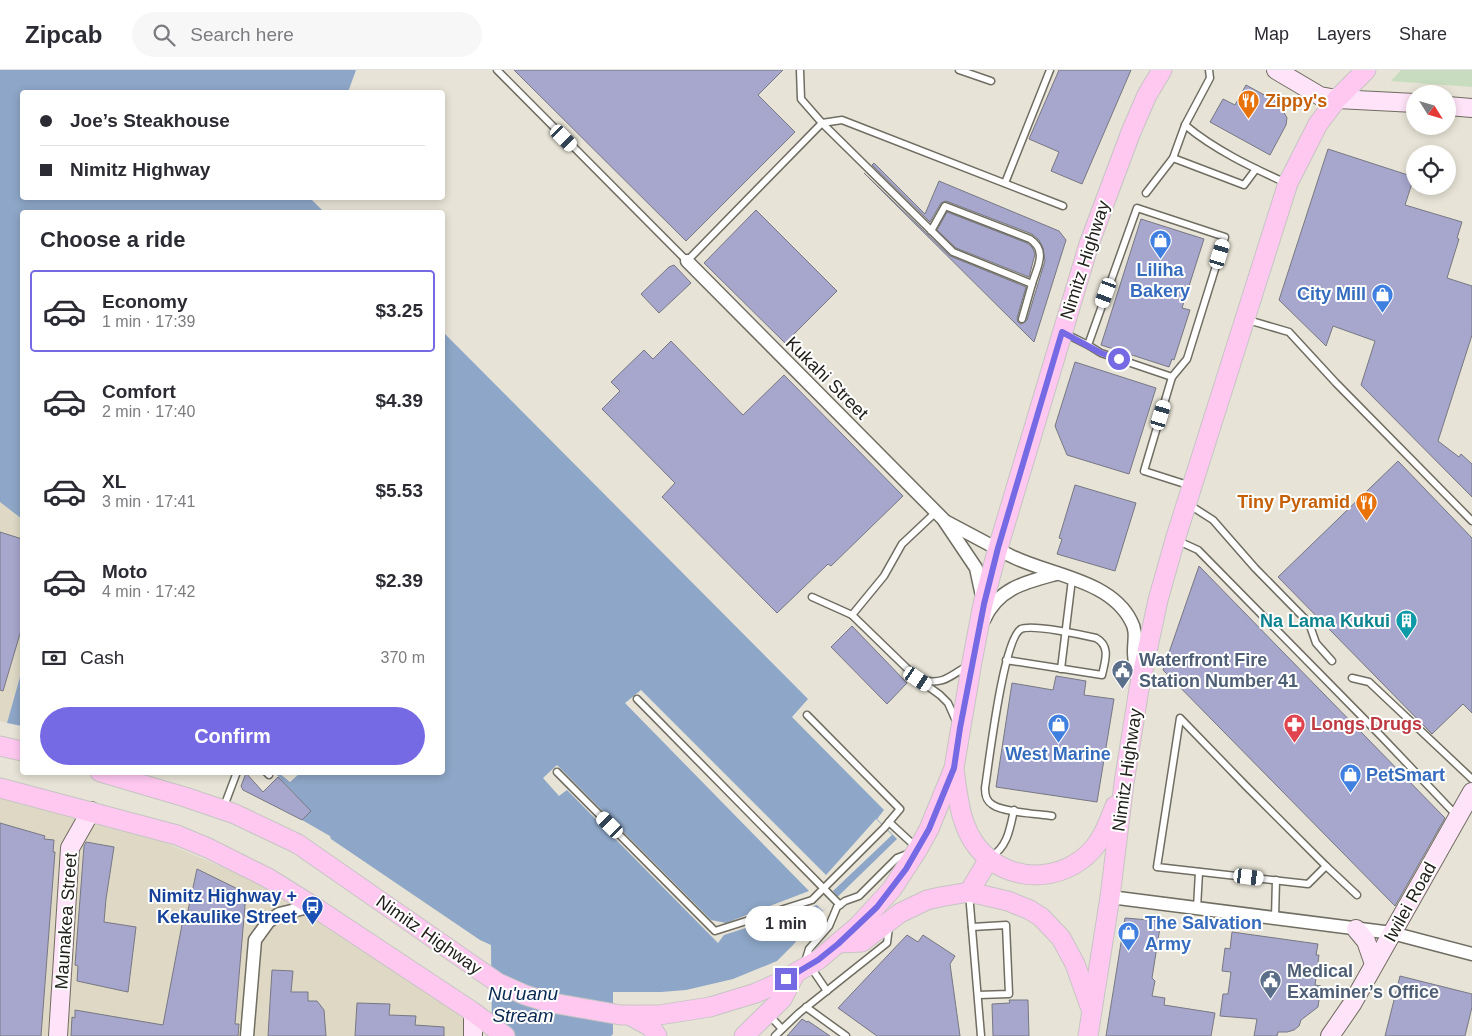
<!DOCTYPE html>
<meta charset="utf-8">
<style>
:root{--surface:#fff;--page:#f7f7f7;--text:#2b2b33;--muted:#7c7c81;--line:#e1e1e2;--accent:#7569e4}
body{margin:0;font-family:Helvetica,sans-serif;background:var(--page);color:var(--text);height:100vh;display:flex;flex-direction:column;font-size:19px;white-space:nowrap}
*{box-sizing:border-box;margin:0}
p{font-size:16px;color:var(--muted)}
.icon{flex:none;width:28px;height:28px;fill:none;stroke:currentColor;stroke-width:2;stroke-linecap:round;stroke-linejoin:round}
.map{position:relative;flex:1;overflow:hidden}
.drawer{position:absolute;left:20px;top:140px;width:425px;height:565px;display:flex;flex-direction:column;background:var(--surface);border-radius:5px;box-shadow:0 2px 8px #0003}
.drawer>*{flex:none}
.banner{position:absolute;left:20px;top:20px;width:425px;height:110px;border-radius:5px;box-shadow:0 2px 8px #0003;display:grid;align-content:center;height:110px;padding:0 20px;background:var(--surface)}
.needle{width:32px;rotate:127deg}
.fabs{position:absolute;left:1406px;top:15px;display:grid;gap:10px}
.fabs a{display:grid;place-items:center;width:50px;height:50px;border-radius:50%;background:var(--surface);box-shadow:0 2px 8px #0003;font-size:25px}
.end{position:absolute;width:22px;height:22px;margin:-11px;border:6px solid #7569e4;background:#fff;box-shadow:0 0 0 2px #fff}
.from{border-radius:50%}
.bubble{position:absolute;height:35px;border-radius:18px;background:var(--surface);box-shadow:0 2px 8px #0003;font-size:16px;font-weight:800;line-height:35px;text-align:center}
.car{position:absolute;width:15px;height:30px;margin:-15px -8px;border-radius:6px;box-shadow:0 0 4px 1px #0007;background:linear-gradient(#fff 24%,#345 0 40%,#fff 0 76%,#345 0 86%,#fff 0)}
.banner b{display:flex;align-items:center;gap:18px;height:48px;font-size:19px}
.banner b+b{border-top:1px solid var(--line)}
.banner i{width:12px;height:12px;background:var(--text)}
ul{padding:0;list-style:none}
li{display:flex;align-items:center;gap:15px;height:82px;margin:0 10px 8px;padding:0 10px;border:2px solid transparent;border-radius:5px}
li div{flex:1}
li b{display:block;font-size:19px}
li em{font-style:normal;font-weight:800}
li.active{border-color:var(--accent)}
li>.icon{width:45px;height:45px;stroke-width:1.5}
h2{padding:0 20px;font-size:22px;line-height:60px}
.pay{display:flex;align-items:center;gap:12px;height:55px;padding:0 20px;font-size:19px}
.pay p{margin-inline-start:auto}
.primary-button{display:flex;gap:10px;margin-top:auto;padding:10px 20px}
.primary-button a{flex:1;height:58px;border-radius:30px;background:var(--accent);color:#fff;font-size:20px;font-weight:800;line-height:58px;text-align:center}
header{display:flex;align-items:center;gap:30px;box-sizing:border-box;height:70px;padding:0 25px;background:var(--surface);border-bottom:1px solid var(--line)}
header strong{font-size:24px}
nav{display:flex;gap:28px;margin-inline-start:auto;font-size:18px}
.search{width:350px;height:45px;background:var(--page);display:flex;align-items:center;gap:12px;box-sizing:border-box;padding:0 18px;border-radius:28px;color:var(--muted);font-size:19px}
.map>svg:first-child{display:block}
</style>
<header>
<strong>Zipcab</strong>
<div class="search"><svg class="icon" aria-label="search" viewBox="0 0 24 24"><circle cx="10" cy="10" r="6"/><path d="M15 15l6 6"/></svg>Search here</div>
<nav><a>Map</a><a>Layers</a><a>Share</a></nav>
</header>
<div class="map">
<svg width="1472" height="966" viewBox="0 0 1472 966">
<rect width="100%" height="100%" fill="#e7e3d6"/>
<!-- built -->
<g fill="#ded8c5">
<path d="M0 432 22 449V600L7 653 0 651Z"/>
<path d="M0 718 91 741 313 836 473 942V966H0Z"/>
</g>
<!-- green -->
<path fill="#c8ddbf" d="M1401 0H1472V17L1391 11Z"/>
<!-- water -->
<g fill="#8ea6c7">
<path d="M0 0H356L348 22H22V128H311V129L324 142H22V449L0 432Z"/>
<path d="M443 262 808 629 792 647 884 740 877 749 897 769 823 841 793 875 777 891 733 909 686 920 661 922H613V964L611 966H492L491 875 480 870 331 769 330 766 302 750 310 741 276 704 279 703 290 712 300 703 442 702Z"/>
<path d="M22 600V656L7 653Z"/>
</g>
<!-- pier -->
<path fill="#e7e3d6" d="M641 620 826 805 876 749 892 765 833 821 838 827 823 841 817 835 724 865 718 873 567 720 559 726 543 708 557 695 711 850 726 853 809 821 625 633Z"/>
<!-- building -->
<g fill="#a7a6cc" stroke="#777883">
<path d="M514 0H783L758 25 795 62 686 171Z"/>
<path d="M1059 0H1131L1082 114 1051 101 1059 82 1029 69Z"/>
<path d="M1246 15 1279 33 1287 48 1286 55 1270 85 1210 52 1223 29 1235 35Z"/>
<path d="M1328 79 1414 107 1405 135 1462 152 1457 168 1459 169 1447 208 1472 216V265L1438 371 1459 387 1461 384 1472 394V427L1361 315 1375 271 1333 256 1326 276 1279 230Z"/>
<path d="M874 93 925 144 939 111 1059 161 1066 170 1034 272 864 103 950 186 1026 217 1017 248 1018 252 1021 254 1027 250 1045 191 1043 178 1039 170 1032 164 946 131 941 133 930 152 872 95Z"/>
<path d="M756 140 837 221 785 273 704 193Z"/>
<path d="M947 142 1027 173 1032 177 1035 184 1029 207 956 178 937 160Z"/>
<path d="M1141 149 1204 169 1182 238 1190 240 1174 290 1172 289 1169 297 1101 275Z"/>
<path d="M674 195 691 213 659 243 641 224 669 197Z"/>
<path d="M671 271 743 345 784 305 903 426 831 496 828 494 777 543 662 427 675 413 602 339 620 321 611 312 644 280 653 289Z"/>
<path d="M1075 292 1156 318 1129 404 1067 385 1055 356Z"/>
<path d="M1398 391 1472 468V643L1463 634 1432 664 1278 507Z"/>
<path d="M1075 415 1136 433 1115 501 1057 484 1062 469 1059 468Z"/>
<path d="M0 462 22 469V557L3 621 0 620Z"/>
<path d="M1199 496 1445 748 1395 836 1163 600Z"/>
<path d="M852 556 907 613 887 634 831 577Z"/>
<path d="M1056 606 1086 611 1084 625 1114 629 1097 732 996 717 1012 613 1053 620Z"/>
<path d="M246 703 263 722 278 707 311 741 302 750 243 720 241 716Z"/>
<path d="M0 753 45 766 44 769 54 770 53 782H55L41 966H0Z"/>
<path d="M86 772 114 777 106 829 104 852 136 857 128 922 77 911 78 896 75 895 84 776Z"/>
<path d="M197 799 246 823 235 954H239L238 966H71L72 947 75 948V940L163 955 184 844 187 845Z"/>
<path d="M1125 848 1161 851 1152 908 1155 911 1152 926 1165 928 1164 935 1215 943 1211 966H1106Z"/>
<path d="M1232 862 1318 874 1316 885H1319L1315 915 1321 916 1318 937 1301 950 1299 956 1294 960 1287 962H1278L1277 966H1254L1257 949 1220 946 1223 924H1228L1231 902 1222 901 1225 878 1230 879Z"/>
<path d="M907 865 918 872 923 865 955 886 950 894 960 966H877L838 938Z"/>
<path d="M272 900 293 901 291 922H308V931H317L324 940 326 966H268Z"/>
<path d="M1400 906 1472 924V937L1465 966H1385Z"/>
<path d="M1009 930H1028L1029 966H993L992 934 1010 933Z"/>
<path d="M357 933 390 934 389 945 416 946 415 955 444 957V966H355Z"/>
<path d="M802 949 807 952 808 951 830 966H787Z"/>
</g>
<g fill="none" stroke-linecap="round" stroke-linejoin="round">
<defs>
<g id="lane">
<path d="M497 0 687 191 822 53 842 50 1063 136"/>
<path d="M800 0 801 29 822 53 953 182 1032 214C1037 197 1048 181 1030 169L945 136 931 161"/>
<path d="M959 0 991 11"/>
<path d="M1185 55C1215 80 1251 97 1286 113"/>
<path d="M1173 88 1244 115 1256 99"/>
<path d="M1005 113 1050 0"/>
<path d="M1146 123 1173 88 1185 55 1210 8 1209 0"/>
<path d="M1137 138 1225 167 1187 289 1172 307 1101 283 1088 275Z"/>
<path d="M1022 249 1032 214"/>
<path d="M1248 250 1289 262 1336 313 1472 451"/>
<path d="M1064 263 1088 275"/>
<path d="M1172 307 1144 401 1191 416"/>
<path d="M1188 434 1213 450 1255 498 1309 553 1316 573 1332 591"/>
<path d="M1176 470 1198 480 1380 665 1457 746"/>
<path d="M812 527 852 545 918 609 940 625 948 633 956 651"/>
<path d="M852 545 884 506 902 474 936 442"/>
<path d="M1006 590 1102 605C1105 591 1111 576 1096 568 1083 565 1032 554 1021 559 1003 569 989 693 985 718 985 725 986 731 993 735 1003 742 1038 744 1052 746"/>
<path d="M1061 599 1072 509"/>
<path d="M1352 608 1369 612 1472 709"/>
<path d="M921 610C943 615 949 607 967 596"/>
<path d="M637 629 840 835"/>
<path d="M1180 648 1246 716 1326 796 1308 814 1157 797Z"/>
<path d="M266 702 269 705"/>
<path d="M557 702 715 861 812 830 884 758 900 739 807 645"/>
<path d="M223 739 237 702"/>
<path d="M889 752 916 777"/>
<path d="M991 787C1008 776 1010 758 1014 740"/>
<path d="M1326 796 1357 825"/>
<path d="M969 823 981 966"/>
<path d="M1197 838 1199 802"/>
<path d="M1275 848 1276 810"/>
<path d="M972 857 1006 855 1009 924 978 925"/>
<path d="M805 892 809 879 829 856 837 837 845 831 859 826 897 788 910 783"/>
<path d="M810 896 827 921"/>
<path d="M806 937 846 966"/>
<path d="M769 945 782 959"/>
<path d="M775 966 799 943 887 873 889 857"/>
</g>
<g id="street">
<path d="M687 191 943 449 976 498 982 526"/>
<path d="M945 451C966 462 988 474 1009 485 1047 505 1110 509 1131 551 1137 561 1134 570 1134 581 1134 590 1136 599 1137 607"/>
<path d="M984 550C998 518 1026 512 1056 504"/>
<path d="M1110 827 1392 863 1472 884"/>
<path d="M247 966 255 870 268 852 279 844 313 836"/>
</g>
<g id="secondary">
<path d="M1276 0 1320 26 1337 29 1415 33"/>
<path d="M1448 36 1472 38"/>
<path d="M1356 859 1366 871 1374 894"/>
<path d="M58 966 70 778 91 741"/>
<path d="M473 966V942"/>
<path d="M1330 966 1352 934 1472 722"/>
</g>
<g id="primary">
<path d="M0 676 22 681"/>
<path d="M954 699C958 727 960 756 978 778 1008 814 1062 813 1092 780 1103 768 1109 751 1115 736"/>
<path d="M100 702 185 727 235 744 298 774 498 913 525 925 547 932 621 945H659L710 937 756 923 776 914 818 890 858 856 892 819 918 779 929 759 954 698 972 592 983 534 998 478 1089 174 1131 62 1147 25 1162 0"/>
<path d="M0 718 177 765 208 778 268 808 313 836 473 942 505 966"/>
<path d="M969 822 989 789"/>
<path d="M839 873 862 872 900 843 927 830 940 827 969 822 1008 831 1030 840 1041 847 1061 868 1075 894 1091 939"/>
<path d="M631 946 651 957 657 966"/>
<path d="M744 966 782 929 795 904"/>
<path d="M1088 966 1110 827 1124 713 1139 619 1158 530 1175 470 1288 113 1318 54 1337 29 1366 0"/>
</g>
</defs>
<!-- lane casing -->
<use href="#lane" stroke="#706d62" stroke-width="9"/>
<!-- street casing -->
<use href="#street" stroke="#706d62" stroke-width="15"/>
<!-- secondary casing -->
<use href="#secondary" stroke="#706d62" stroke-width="20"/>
<!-- primary casing -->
<use href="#primary" stroke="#c6c5c4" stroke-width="21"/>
<!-- lane -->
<use href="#lane" stroke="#fff" stroke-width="6"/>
<!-- street -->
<use href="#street" stroke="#fff" stroke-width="12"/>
<!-- secondary -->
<use href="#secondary" stroke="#ffe3f8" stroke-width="18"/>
<!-- primary -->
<use href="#primary" stroke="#ffc8f0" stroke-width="19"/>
</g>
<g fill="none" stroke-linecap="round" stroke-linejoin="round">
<!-- route -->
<path stroke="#7569e4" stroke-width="6" d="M786 909 818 890 838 874 877 837 906 799 929 759 954 698 960 658 984 534 998 478 1062 262 1101 283 1119 289"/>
</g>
<!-- icons -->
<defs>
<symbol id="restaurant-pin" viewBox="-11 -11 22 30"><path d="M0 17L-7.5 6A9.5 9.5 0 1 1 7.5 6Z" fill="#e8710a" stroke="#fff"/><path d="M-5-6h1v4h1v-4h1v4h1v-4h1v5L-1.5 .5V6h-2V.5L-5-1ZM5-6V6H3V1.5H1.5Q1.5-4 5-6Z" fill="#fff"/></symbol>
<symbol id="shop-pin" viewBox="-11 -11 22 30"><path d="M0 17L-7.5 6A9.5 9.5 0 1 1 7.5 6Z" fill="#3f7fe0" stroke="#fff"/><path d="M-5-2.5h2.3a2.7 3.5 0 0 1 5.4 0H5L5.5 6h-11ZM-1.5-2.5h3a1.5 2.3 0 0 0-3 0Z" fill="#fff"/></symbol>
<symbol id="building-pin" viewBox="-11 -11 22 30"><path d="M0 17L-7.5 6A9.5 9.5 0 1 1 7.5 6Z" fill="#0f9aa8" stroke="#fff"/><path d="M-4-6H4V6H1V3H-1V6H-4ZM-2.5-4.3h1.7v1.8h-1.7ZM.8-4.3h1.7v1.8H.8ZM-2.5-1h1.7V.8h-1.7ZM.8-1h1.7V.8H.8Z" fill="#fff"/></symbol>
<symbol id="civic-pin" viewBox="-11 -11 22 30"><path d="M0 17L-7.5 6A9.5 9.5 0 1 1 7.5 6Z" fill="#5c6f8a" stroke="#fff"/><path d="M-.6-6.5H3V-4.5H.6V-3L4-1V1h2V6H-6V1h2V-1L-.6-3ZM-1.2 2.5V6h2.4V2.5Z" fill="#fff"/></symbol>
<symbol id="pharmacy-pin" viewBox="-11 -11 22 30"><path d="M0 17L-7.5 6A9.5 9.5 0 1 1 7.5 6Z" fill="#e0444e" stroke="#fff"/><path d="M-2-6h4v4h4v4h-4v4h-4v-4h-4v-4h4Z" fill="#fff"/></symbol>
<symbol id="bus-pin" viewBox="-11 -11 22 30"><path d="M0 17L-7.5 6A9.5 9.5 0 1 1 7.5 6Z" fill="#1a4fb4" stroke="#fff"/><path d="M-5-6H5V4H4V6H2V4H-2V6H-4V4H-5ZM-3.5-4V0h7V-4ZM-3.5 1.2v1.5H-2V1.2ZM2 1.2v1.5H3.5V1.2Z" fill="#fff"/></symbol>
</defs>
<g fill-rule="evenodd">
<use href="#restaurant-pin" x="1236" y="18" width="25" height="34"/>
<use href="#shop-pin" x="1148" y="158" width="25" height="34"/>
<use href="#shop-pin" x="1370" y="212" width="25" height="34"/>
<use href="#restaurant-pin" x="1354" y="420" width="25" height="34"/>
<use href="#building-pin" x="1394" y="538" width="25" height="34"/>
<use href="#civic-pin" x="1110" y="588" width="25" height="34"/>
<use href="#shop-pin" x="1046" y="642" width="25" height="34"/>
<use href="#pharmacy-pin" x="1282" y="642" width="25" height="34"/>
<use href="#shop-pin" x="1338" y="692" width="25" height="34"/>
<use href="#bus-pin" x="300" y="824" width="25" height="34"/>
<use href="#shop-pin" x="1116" y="850" width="25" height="34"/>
<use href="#civic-pin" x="1258" y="898" width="25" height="34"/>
</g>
<g text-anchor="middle" stroke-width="4" stroke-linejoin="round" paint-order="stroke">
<!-- food labels -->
<g font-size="18" font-weight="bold" fill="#c56008" stroke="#fff" text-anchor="start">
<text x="1265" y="37">Zippy's</text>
<text x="1350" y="438" text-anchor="end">Tiny Pyramid</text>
</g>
<!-- street labels -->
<g font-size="18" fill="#22211c" stroke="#fff">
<text transform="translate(1085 190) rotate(-72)" y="6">Nimitz Highway</text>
<text transform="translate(827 308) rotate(45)" y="6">Kukahi Street</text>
<text transform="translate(1127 700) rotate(-82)" y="6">Nimitz Highway</text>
<text transform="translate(1410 832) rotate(-61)" y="6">Iwilei Road</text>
<text transform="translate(66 851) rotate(-86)" y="6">Maunakea Street</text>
<text transform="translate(429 865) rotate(35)" y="6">Nimitz Highway</text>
</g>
<!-- shop labels -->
<g font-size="18" font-weight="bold" fill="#366cbe" stroke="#fff">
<text x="1160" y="206">Liliha<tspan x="1160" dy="21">Bakery</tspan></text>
<text x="1366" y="230" text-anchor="end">City Mill</text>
<text x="1058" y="690">West Marine</text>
<text x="1366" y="711" text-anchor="start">PetSmart</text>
<text x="1145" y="859" text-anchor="start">The Salvation<tspan x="1145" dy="21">Army</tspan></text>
</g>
<!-- culture labels -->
<g font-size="18" font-weight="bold" fill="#0d838f" stroke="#fff" text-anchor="end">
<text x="1390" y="557">Na Lama Kukui</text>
</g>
<!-- service labels -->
<g font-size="18" font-weight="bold" fill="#4e5e75" stroke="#fff" text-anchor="start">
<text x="1139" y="596">Waterfront Fire<tspan x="1139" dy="21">Station Number 41</tspan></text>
<text x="1287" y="907">Medical<tspan x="1287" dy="21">Examiner’s Office</tspan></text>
</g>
<!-- health labels -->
<g font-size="18" font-weight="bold" fill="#be3a42" stroke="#fff" text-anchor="start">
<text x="1311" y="660">Longs Drugs</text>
</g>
<!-- transit labels -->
<g font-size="18" font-weight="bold" fill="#164399" stroke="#fff" text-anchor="end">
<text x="297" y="832">Nimitz Highway +<tspan x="297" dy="21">Kekaulike Street</tspan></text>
</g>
<!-- water labels -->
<g font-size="19" font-style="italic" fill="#092953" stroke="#fff">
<text x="523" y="930">Nu'uanu<tspan x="523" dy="22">Stream</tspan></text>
</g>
</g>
</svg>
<div class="fabs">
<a><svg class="needle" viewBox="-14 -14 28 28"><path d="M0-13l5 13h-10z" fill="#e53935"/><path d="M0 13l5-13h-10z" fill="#7c7c81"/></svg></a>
<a><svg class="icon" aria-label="locate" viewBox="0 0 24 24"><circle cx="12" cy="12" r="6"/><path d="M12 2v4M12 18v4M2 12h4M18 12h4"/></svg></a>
</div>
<i class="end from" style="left:1119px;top:289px"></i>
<i class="end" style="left:786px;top:909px"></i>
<div class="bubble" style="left:745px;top:836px;width:82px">1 min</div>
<i class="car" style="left:564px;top:68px;rotate:135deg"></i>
<i class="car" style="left:1220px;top:184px;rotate:17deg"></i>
<i class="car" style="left:1106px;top:223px;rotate:200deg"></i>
<i class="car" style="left:1161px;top:345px;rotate:17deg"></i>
<i class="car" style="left:918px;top:609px;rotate:124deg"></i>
<i class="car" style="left:610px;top:755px;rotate:315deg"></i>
<i class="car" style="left:1249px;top:807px;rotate:97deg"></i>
<div class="banner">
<b><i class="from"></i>Joe’s Steakhouse</b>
<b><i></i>Nimitz Highway</b>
</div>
<section class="drawer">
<h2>Choose a ride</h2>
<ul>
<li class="active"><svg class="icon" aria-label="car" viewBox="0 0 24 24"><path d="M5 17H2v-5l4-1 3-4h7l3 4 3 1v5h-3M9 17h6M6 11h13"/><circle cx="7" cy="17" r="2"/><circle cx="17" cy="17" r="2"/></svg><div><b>Economy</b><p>1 min · 17:39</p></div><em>$3.25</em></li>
<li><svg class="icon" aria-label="car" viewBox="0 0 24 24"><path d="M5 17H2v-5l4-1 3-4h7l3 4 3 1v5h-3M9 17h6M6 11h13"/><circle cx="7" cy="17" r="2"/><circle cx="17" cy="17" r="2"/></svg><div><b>Comfort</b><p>2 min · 17:40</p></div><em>$4.39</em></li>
<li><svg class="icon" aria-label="car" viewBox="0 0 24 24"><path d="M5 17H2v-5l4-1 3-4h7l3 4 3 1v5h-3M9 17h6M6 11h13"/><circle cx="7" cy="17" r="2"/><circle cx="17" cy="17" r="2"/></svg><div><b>XL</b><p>3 min · 17:41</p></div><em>$5.53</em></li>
<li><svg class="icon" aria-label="car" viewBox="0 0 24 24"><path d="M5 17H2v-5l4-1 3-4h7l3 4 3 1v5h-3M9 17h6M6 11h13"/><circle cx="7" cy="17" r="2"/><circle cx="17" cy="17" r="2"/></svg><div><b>Moto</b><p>4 min · 17:42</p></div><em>$2.39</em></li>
</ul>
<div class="pay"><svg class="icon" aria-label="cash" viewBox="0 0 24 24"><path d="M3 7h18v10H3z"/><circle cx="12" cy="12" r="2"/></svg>Cash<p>370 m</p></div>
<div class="primary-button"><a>Confirm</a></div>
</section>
</div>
